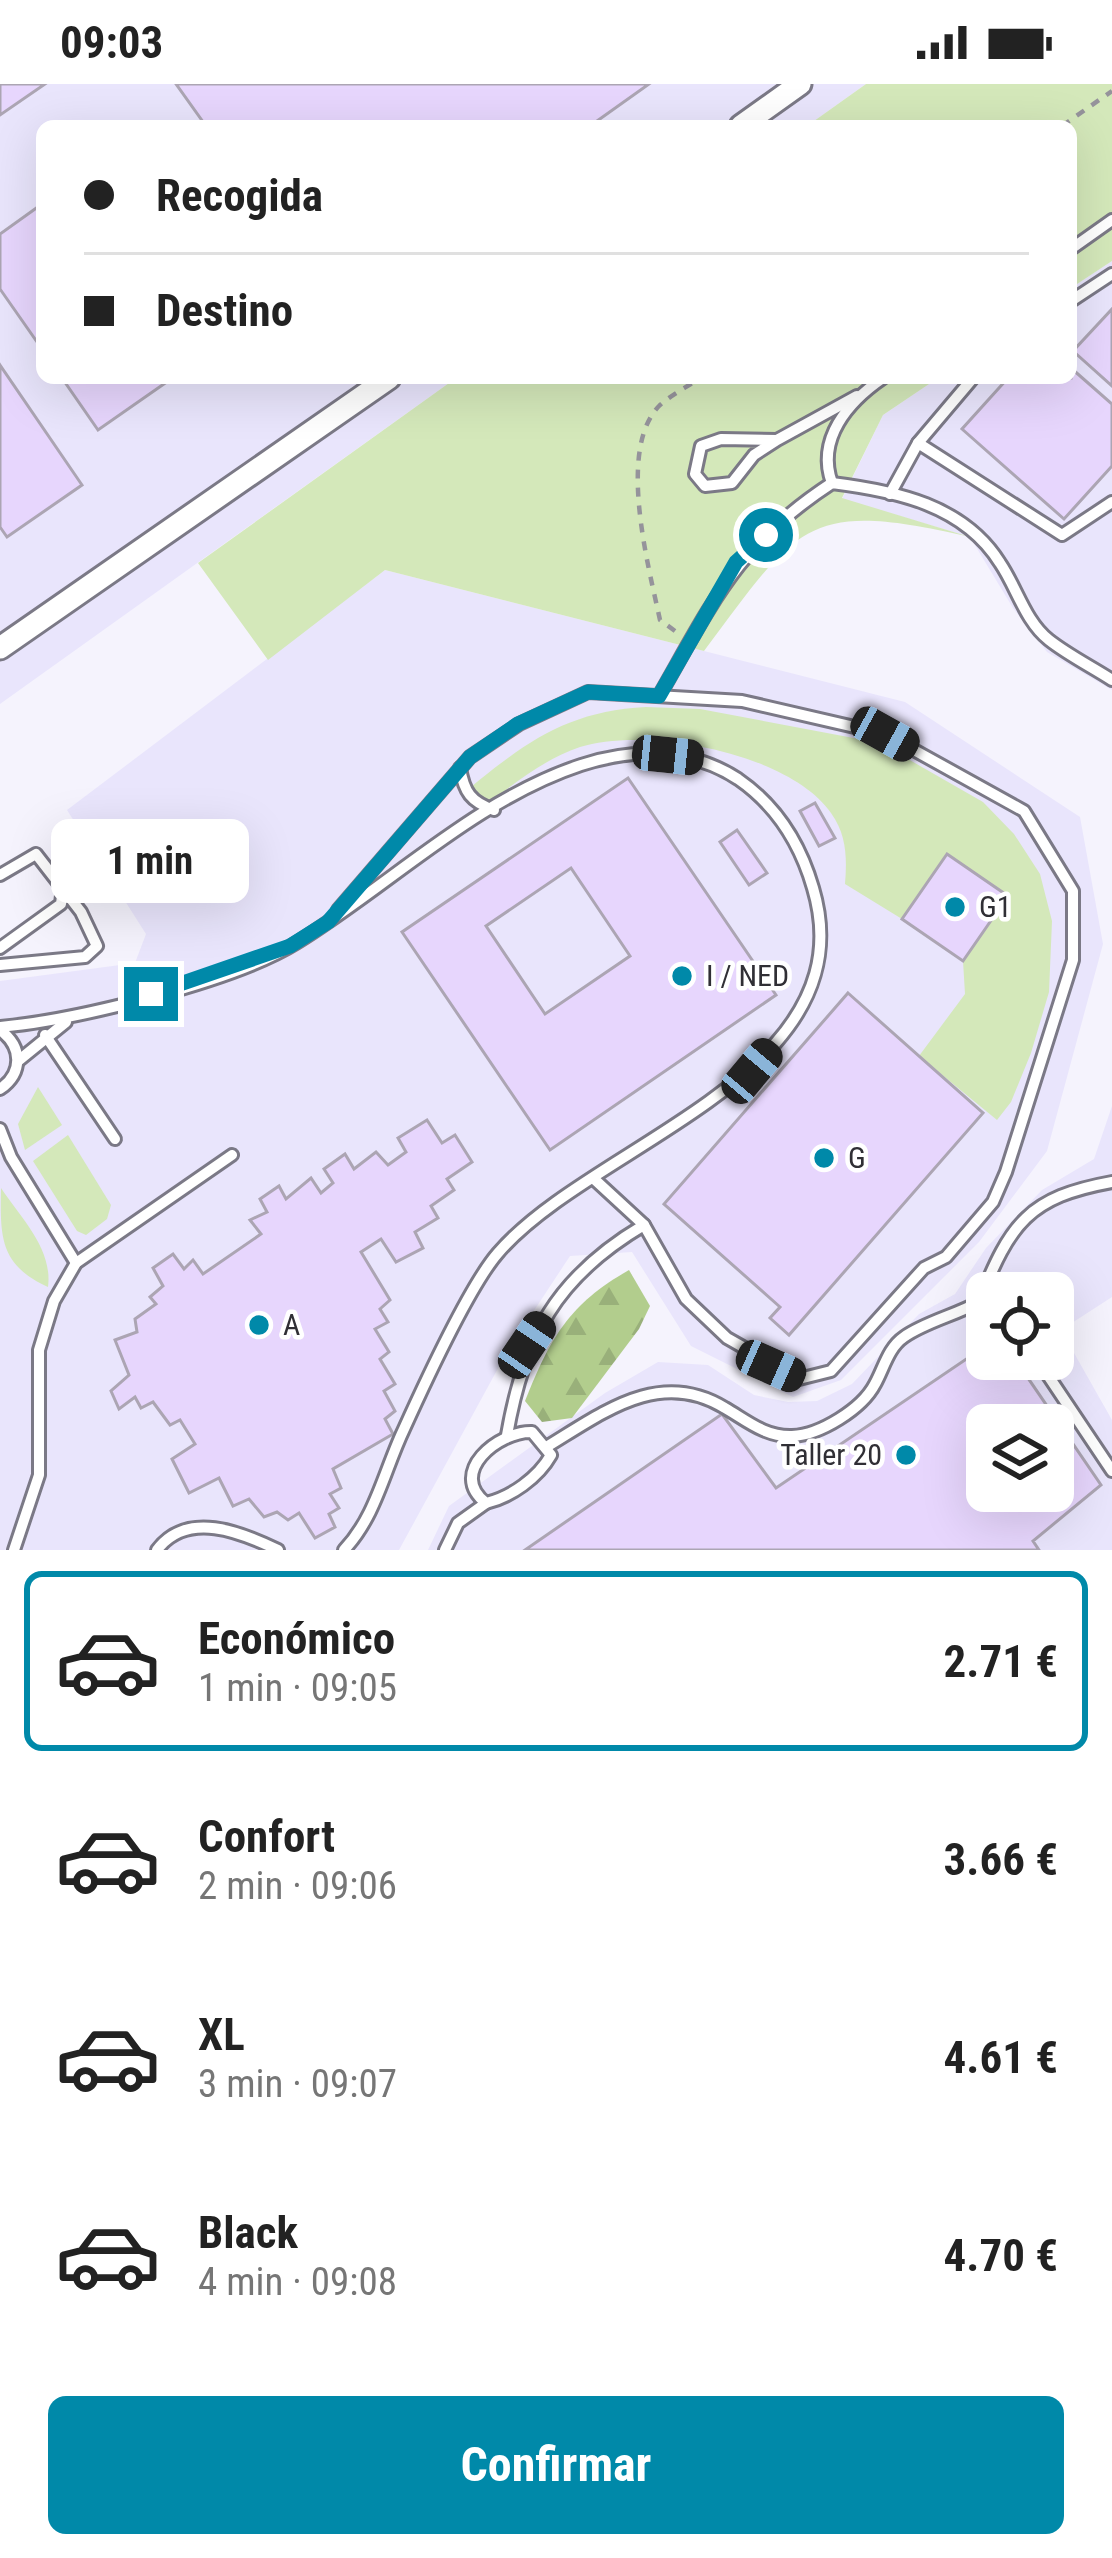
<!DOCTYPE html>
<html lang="es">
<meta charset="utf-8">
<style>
:root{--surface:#fff;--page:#f6f6f6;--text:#222;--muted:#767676;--line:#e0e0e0;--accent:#0089a9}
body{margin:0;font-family:"Roboto Condensed",sans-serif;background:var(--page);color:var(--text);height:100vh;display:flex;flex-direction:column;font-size:45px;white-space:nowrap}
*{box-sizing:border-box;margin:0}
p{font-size:39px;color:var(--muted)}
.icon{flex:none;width:66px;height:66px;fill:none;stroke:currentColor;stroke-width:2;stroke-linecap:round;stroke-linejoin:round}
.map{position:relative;height:1466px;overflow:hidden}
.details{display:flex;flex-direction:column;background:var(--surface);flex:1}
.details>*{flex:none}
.top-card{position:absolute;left:36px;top:36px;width:1041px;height:264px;border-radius:18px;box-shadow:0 12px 48px #0002;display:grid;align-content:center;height:264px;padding:0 48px;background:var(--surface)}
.fabs{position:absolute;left:966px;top:1188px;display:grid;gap:24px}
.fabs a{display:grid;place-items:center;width:108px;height:108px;border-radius:18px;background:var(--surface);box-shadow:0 12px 48px #0002;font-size:60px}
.end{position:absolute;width:54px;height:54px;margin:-27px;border:15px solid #0089a9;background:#fff;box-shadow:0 0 0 6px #fff}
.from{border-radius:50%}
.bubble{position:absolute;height:84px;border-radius:18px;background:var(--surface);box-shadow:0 12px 48px #0002;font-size:39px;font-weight:700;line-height:84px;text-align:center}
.car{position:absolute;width:36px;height:72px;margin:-36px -18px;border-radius:15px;box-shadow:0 0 9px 3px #0007;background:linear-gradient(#222 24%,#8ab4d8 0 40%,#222 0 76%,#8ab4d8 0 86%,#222 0)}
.top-card b{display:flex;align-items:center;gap:42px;height:114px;font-size:45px}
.top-card b+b{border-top:3px solid var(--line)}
.top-card i{width:30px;height:30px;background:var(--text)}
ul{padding:21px 0 0;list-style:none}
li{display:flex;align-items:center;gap:36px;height:180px;margin:0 24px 18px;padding:0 24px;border:6px solid transparent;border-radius:18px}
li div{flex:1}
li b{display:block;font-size:45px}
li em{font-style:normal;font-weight:700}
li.on{border-color:var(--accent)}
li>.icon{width:108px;height:108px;stroke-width:1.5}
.cta{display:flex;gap:24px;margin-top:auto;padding:24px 48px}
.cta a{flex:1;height:138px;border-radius:18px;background:var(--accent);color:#fff;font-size:48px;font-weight:700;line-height:138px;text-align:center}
.status{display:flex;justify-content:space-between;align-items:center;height:84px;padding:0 60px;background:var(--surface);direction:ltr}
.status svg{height:33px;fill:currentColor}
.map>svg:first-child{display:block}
</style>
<div class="status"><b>09:03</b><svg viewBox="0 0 49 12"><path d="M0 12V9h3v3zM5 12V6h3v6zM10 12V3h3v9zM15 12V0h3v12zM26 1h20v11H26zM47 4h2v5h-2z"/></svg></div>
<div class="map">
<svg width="1112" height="1466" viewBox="0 0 1112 1466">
<defs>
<pattern id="forest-firs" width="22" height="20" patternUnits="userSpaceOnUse" patternTransform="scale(3)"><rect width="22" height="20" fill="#b2cd8d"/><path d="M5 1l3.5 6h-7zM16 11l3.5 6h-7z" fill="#99b07a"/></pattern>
</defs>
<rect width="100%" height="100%" fill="#f5f3fd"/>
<!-- built -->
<g fill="#e9e5fc" fill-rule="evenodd">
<path d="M0 0H866L807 42H42V294H456L0 620Z"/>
<path d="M1112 177V606L1047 568 1013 524 970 453 842 415 883 331 938 294H1071V204Z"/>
<path d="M385 486 905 618 1080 733 1103 860 1047 1067 979 1158 841 1296 793 1313 691 1262 632 1168 570 1172 508 1266 399 1466H0V897L135 879 146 850 67 726Z"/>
<path d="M1112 1022V1213L1061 1246 1112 1336V1466H428L449 1422 605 1309 658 1278 708 1281 754 1311 788 1318 817 1317 852 1300 919 1230 955 1210 986 1164 1042 1106 1094 1075ZM987 1209H1053V1275H987ZM987 1341H1053V1407H987Z"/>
</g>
<!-- grass -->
<g fill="#d4e8ba">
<path d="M866 0H1112V177L1071 204V42H807Z"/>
<path d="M456 294H938L883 331 842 414 970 453C806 415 799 440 704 567L385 486 268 576 198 479Z"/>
<path d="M646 623 700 625 880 659 983 718 1014 750 1040 790 1052 837 1049 908 1031 969 1011 1018 997 1036 919 972 965 910 963 877 1007 812 902 835 845 800C847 775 847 751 831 729 790 669 646 642 580 663 545 675 514 699 485 722L475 720 471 703C528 656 570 627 646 623Z"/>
<path d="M38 1003 62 1041 25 1066 18 1040Z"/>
<path d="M68 1051 111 1121 107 1135 86 1151 77 1147 33 1077Z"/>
<path d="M1 1104C21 1134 53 1165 48 1203 0 1181 0 1154 1 1104Z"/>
</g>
<!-- forest -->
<path fill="url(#forest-firs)" d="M629 1186 650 1222 639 1245 572 1334 542 1338 525 1317C550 1254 569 1220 629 1186Z"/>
<!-- building -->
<g fill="#e7d6fd" stroke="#aca5b3" stroke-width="3" fill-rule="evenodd">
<path d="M0 0H45L0 31Z"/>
<path d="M176 0H649L590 42H206Z"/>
<path d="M42 120V265L0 205V150Z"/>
<path d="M1112 225V302L1073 267Z"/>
<path d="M0 281 82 401 7 453 0 443Z"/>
<path d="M1071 284 1112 320V382L1064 435 962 345 1008 294H1071Z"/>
<path d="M62 294H170L171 295 98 346Z"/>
<path d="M628 694 776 911 550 1066 402 848ZM571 784 630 872 545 930 486 842Z"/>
<path d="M815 719 835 754 819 762 800 727Z"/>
<path d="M737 746 767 789 749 801 720 758Z"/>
<path d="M947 770 1008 812 963 877 902 835Z"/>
<path d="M848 909 983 1029 789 1251 770 1234 780 1223 664 1120Z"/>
<path d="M427 1036 442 1059 455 1051 472 1078 447 1095 454 1106 431 1122 438 1134 415 1148 423 1164 396 1178 381 1155 361 1168 390 1216 380 1225 388 1238 375 1245 389 1268 380 1275 395 1300 384 1307 395 1327 385 1335 393 1350 333 1385 341 1404 330 1410 339 1424 329 1430 335 1443 315 1454 299 1429 288 1436 277 1428 264 1433 249 1415 233 1422 219 1394 189 1409 172 1375 195 1360 180 1336 170 1341 153 1318 141 1324 135 1313 119 1325 111 1307 129 1291 115 1256 137 1248 135 1235 156 1220 150 1213 163 1202 153 1184 173 1170 184 1185 193 1176 203 1190 261 1150 250 1136 267 1128 260 1115 279 1102 286 1115 311 1094 321 1109 333 1099 324 1085 345 1070 354 1085 376 1068 388 1081 406 1068 398 1054Z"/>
<path d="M987 1261V1275H1015L1101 1401 1033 1457 1039 1466H525L722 1330 776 1404ZM987 1341H1053V1407H987Z"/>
</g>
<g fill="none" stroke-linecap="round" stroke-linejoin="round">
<defs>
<g id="lane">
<path d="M1071 165 1112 136"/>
<path d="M1071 217 1112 190"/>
<path d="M777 356 754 371 732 399 705 402 695 390 701 362 721 355 777 356 857 312"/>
<path d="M918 359 1062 451 1112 418"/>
<path d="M832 399C816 355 848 318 883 294"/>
<path d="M890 410 918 359 973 294"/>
<path d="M659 612C713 518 737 461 832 399 896 407 964 421 1000 479 1017 504 1025 537 1049 556 1068 571 1092 583 1112 596"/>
<path d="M460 684C464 708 471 718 494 726"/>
<path d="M0 791 36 770 81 828 97 862 85 873 0 881"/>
<path d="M338 826 470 673 519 640 588 608 742 617 885 650 1024 727 1073 807V876L1006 1088 993 1118 946 1173 924 1184 831 1287 799 1295 727 1254 686 1215 644 1141 593 1094"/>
<path d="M0 864 61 820 63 803"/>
<path d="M0 943C75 936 233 898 296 859 389 802 475 716 581 681 633 664 691 664 738 695 777 722 800 759 813 804 869 991 592 1059 498 1169 470 1201 423 1303 404 1345 384 1387 376 1432 344 1466"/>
<path d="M0 946C23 963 23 989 0 1005"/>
<path d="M45 951 115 1055"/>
<path d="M18 977 66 938"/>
<path d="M0 1045 11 1073 76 1179"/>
<path d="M1037 1275 1112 1387"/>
<path d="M532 1348 551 1371C538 1394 511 1413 486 1419 447 1389 498 1347 532 1348Z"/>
<path d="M507 1351C524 1253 556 1193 644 1141"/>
<path d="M548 1362C604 1328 660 1284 725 1324 746 1336 765 1353 792 1352 820 1351 862 1325 875 1300 884 1284 888 1264 904 1253 925 1238 956 1231 979 1218 1010 1139 1029 1113 1112 1098"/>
<path d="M14 1466 39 1391V1266L54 1217 76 1179 232 1071"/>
<path d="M157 1466C187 1426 241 1448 278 1466"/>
<path d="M445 1466 458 1439 486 1419"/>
</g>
<g id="street">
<path d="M741 42 800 0"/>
<path d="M0 564 389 294"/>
</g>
</defs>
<!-- lane casing -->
<use href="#lane" stroke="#7b7986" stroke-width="16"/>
<!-- street casing -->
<use href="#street" stroke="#7b7986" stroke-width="27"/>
<!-- path -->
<g stroke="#95939b" stroke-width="4.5" stroke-dasharray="9 9" stroke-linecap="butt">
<path d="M1062 42 1112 7"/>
<path d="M675 547 660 536C649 484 616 364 660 321 671 311 687 303 700 294"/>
</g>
<!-- lane -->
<use href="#lane" stroke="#fff" stroke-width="10"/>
<!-- street -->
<use href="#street" stroke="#fff" stroke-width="21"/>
</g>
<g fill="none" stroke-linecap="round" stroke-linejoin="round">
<!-- route -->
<path stroke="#0089a9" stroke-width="15" d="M151 910 290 862 328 838 470 673 518 640 588 608 659 612 736 478 766 451"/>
</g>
<!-- markers -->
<g fill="#0089a9" stroke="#fff" stroke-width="4.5">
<circle cx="955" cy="823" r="12"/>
<circle cx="682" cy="892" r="12"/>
<circle cx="824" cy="1074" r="12"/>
<circle cx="259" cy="1241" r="12"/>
<circle cx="906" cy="1371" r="12"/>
</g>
<g text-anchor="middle" stroke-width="9" stroke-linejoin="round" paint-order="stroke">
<!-- poi labels -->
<g font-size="30" fill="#302f35" stroke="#fff" text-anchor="start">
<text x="979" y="833">G1</text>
<text x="706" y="902">I / NED</text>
<text x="848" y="1084">G</text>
<text x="283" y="1251">A</text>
<text x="882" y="1381" text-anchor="end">Taller 20</text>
</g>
</g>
</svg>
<div class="fabs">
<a><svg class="icon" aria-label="locate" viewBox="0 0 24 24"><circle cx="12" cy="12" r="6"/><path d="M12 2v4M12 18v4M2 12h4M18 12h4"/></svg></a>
<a><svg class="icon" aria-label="layers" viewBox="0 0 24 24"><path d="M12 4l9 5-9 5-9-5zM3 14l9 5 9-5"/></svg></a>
</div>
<i class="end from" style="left:766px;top:451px"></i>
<i class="end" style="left:151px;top:910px"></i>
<div class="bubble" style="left:51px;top:735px;width:198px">1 min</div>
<i class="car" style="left:885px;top:650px;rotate:119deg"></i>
<i class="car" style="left:668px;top:671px;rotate:96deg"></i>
<i class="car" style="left:752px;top:987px;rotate:40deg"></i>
<i class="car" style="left:527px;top:1261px;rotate:34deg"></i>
<i class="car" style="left:771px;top:1282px;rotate:114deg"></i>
<div class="top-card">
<b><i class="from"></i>Recogida</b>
<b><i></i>Destino</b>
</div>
</div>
<section class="details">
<ul>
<li class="on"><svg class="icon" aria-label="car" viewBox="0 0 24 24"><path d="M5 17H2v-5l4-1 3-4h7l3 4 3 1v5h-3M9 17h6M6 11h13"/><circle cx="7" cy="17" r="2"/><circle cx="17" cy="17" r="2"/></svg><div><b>Económico</b><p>1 min · 09:05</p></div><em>2.71 €</em></li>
<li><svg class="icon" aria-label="car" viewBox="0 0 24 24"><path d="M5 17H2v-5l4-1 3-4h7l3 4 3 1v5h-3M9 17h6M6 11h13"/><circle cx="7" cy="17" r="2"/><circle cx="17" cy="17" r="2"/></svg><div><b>Confort</b><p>2 min · 09:06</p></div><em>3.66 €</em></li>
<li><svg class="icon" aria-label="car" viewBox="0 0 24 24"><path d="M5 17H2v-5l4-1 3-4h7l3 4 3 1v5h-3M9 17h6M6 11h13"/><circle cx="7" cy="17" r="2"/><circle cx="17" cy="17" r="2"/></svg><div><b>XL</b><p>3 min · 09:07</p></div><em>4.61 €</em></li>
<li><svg class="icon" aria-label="car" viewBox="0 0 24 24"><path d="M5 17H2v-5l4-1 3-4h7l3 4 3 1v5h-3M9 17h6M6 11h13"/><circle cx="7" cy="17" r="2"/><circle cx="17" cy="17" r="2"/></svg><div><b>Black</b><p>4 min · 09:08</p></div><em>4.70 €</em></li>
</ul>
<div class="cta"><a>Confirmar</a></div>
</section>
